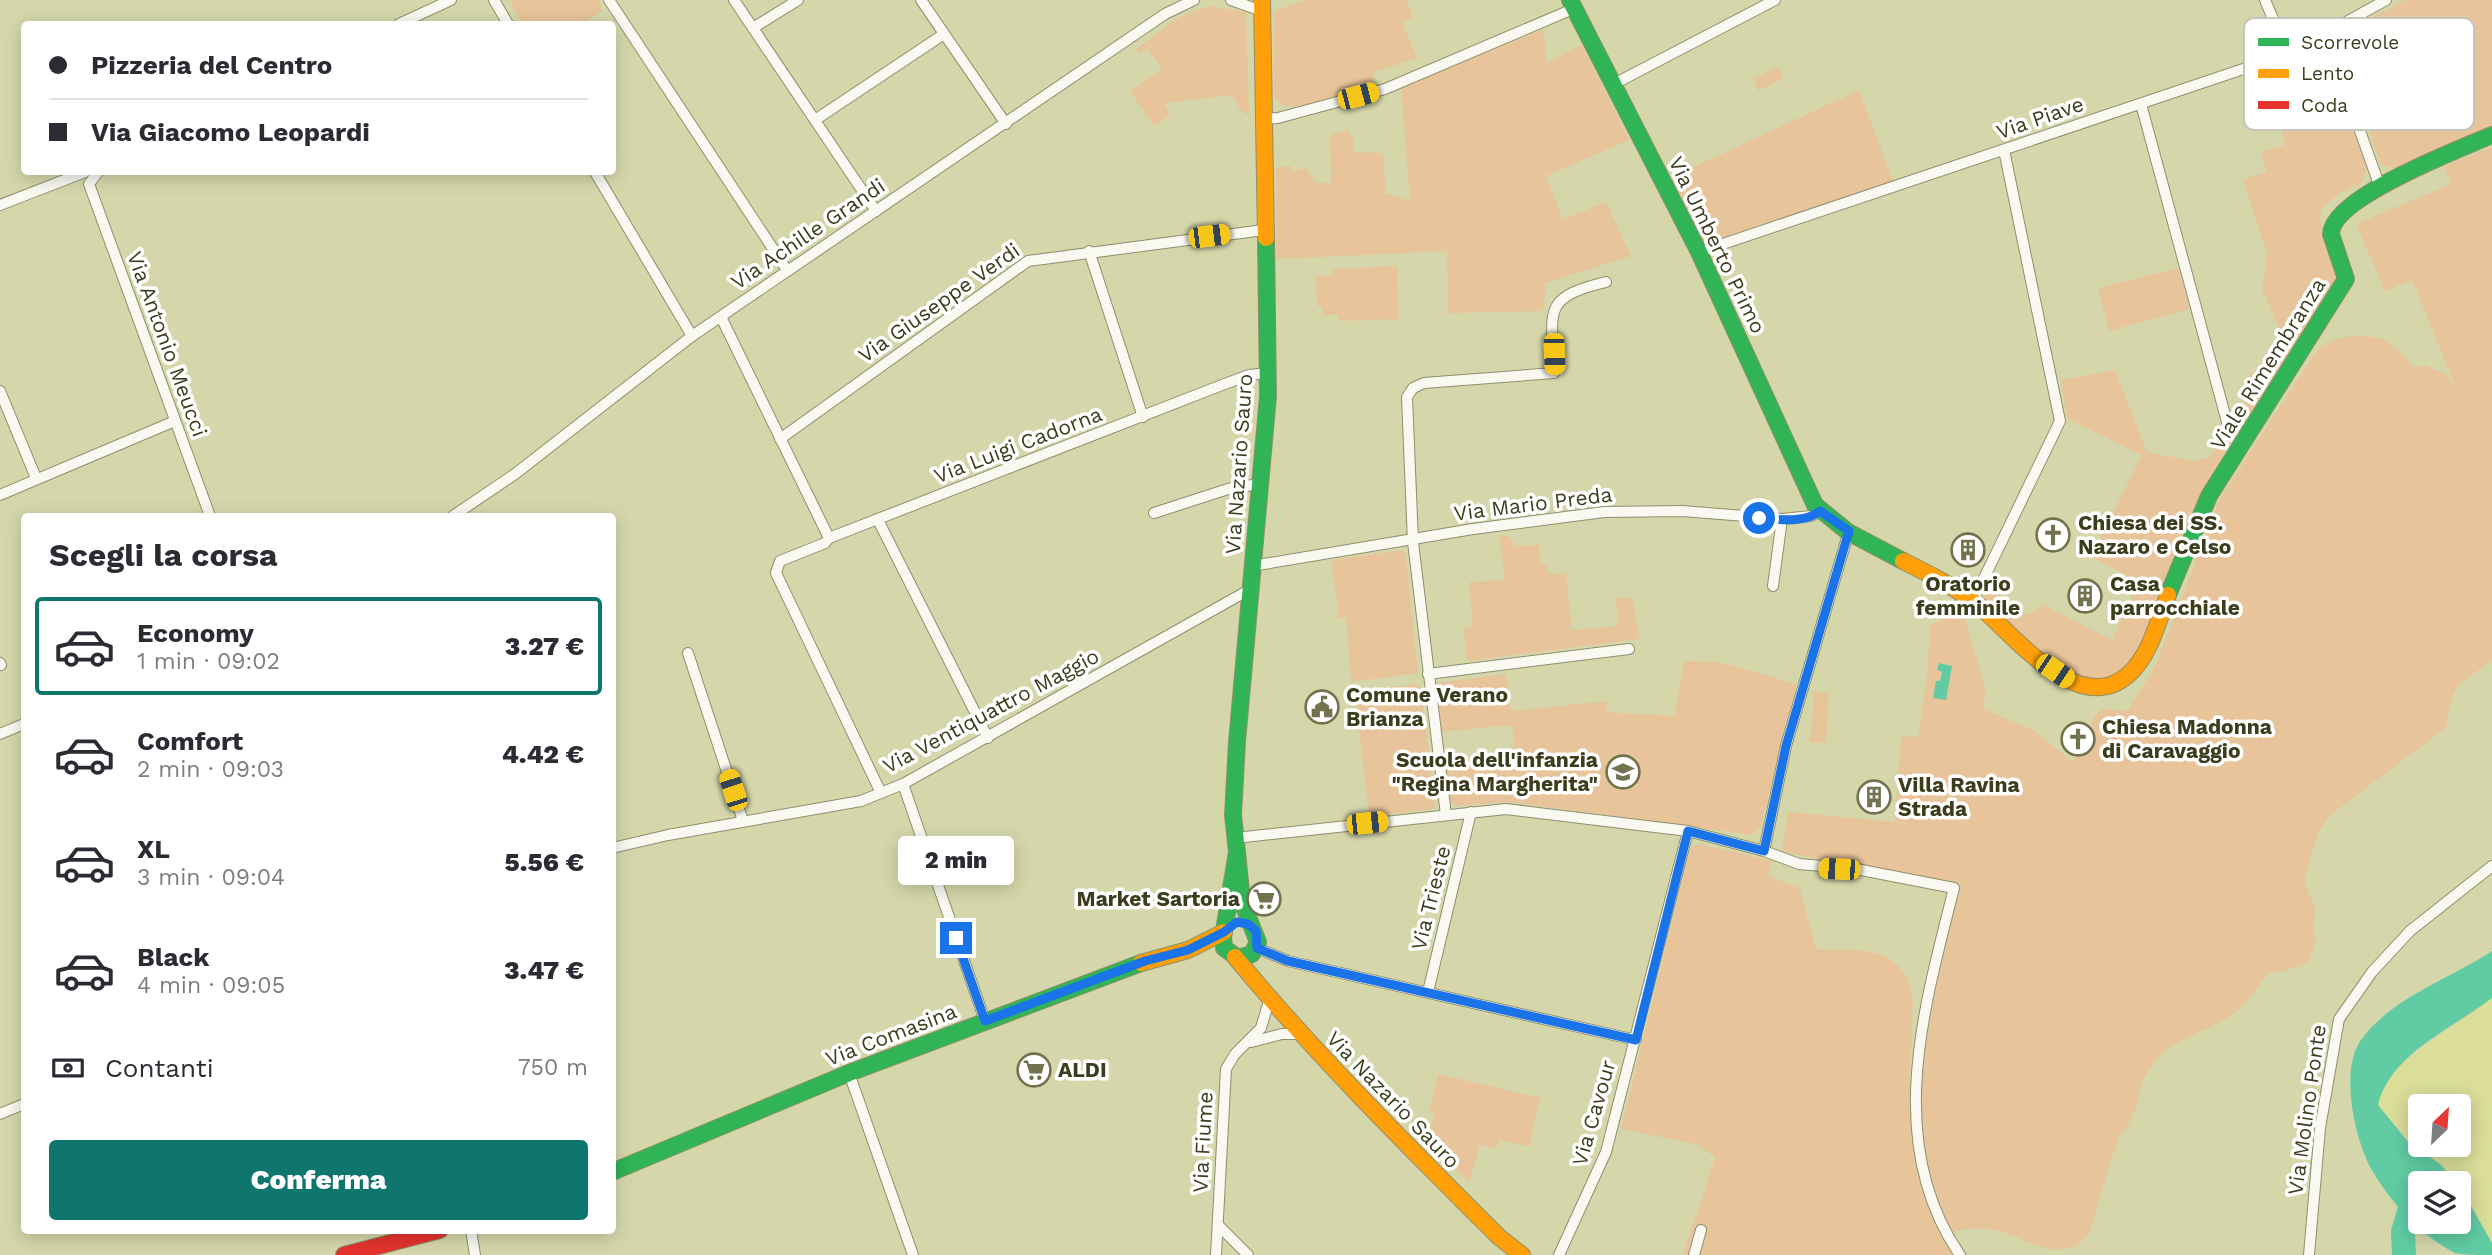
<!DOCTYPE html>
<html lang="it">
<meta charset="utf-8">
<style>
:root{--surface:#fff;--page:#f2f2f3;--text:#2b2b33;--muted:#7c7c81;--line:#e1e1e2;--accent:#0f766e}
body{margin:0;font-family:"Work Sans",sans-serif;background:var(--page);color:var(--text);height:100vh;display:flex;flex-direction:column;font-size:26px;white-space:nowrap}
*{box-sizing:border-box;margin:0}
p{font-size:23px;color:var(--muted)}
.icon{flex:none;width:38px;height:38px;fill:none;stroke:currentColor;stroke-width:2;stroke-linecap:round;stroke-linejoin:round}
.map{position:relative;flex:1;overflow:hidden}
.details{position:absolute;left:21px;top:513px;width:595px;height:721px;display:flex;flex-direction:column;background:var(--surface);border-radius:7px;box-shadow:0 4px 18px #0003}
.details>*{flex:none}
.banner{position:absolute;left:21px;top:21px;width:595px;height:154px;border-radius:7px;box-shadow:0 4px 18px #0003;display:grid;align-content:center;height:154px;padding:0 28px;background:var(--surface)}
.needle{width:46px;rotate:25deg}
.tools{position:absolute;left:2408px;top:1094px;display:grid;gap:14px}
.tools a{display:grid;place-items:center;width:63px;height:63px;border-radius:7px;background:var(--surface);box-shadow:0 4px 18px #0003;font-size:35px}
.end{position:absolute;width:32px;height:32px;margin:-16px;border:9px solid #1a73e8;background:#fff;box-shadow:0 0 0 4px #fff}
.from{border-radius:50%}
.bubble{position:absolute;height:49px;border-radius:7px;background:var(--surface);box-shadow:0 4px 18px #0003;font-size:23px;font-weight:800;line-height:49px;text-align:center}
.car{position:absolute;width:21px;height:42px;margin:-21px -10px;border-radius:9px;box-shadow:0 0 5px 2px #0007;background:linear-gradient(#f5c518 24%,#345 0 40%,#f5c518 0 76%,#345 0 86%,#f5c518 0)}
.banner b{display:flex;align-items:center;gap:24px;height:66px;font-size:26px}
.banner b+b{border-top:2px solid var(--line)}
.banner i{width:18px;height:18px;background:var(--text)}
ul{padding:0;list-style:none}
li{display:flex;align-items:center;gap:21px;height:98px;margin:0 14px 10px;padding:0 14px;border:4px solid transparent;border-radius:7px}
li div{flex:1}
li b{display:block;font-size:26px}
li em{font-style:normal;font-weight:800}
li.on{border-color:var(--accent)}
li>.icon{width:63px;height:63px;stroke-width:1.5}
h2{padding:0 28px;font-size:32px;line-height:84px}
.pay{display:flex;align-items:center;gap:18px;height:77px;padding:0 28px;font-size:26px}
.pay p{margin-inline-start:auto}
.button{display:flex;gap:14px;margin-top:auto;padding:14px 28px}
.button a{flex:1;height:80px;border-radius:7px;background:var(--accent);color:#fff;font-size:28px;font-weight:800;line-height:80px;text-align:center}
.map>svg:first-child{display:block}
</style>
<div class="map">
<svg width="2492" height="1255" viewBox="0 0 2492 1255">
<rect width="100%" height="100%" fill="#d5d7ab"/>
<!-- built -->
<path fill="#dade99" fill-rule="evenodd" d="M2492 998V1243L2459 1183 2440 1164 2409 1143 2378 1105 2383 1086 2395 1071 2417 1051ZM2420 1106H2459V1144H2420Z"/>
<!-- green -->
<g fill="#e7c49a">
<path d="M512 0H599L602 11 582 24H523L512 7Z"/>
<path d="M1304 0H1406L1413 17 1402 23 1417 58 1374 72 1373 88 1300 107 1282 105 1274 97 1273 12Z"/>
<path d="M2405 0H2492V127L2405 171 2381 165 2338 46 2344 32Z"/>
<path d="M1210 6 1246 12 1249 115 1242 112 1232 95 1164 103 1170 115 1154 126 1130 91 1162 69 1148 49 1139 53 1136 49 1179 17Z"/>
<path d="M1544 29 1546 64 1582 44 1629 140 1546 176 1563 219 1606 202 1631 256 1545 283 1544 311 1448 313 1447 251 1276 259V167L1291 166 1292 171 1306 168 1316 183H1331L1330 135 1349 129 1350 136 1354 138 1353 152 1384 153 1385 193 1410 201 1401 86Z"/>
<path d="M2291 64 2318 132 2351 122 2367 169 2360 184 2341 192 2321 209C2316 236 2340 256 2334 284L2212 472 2137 658 2114 679 2095 681 2079 678 2063 670 1982 600 1994 577 2000 580C1995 595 1999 606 2013 614H2029L2042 604 2112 640 2139 581 2091 557 2142 455 2067 419 2061 380 2115 370 2147 452 2193 461 2209 458 2255 387 2250 384V376L2274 347 2279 328 2262 289 2267 254 2243 179 2267 172 2261 152 2285 145 2263 72Z"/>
<path d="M1778 67 1783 79 1758 91 1753 78Z"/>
<path d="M1859 90 1893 181 1702 244 1670 178Z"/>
<path d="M2492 147V660C2456 688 2453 679 2447 727L2328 817 2318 833 2304 880 2315 909 2313 930 2316 941 2308 962 2285 971 2268 973C2256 989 2247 1005 2230 1016 2199 1036 2164 1039 2145 1077 2139 1089 2139 1104 2132 1117 2129 1125 2122 1131 2118 1140 2112 1156 2107 1173 2102 1190 2094 1211 2095 1244 2066 1249 2044 1253 2020 1237 1999 1231 1986 1227 1971 1229 1957 1230L1951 1242 1960 1255H1683L1715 1157 1696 1144 1621 1129 1690 848 1698 844 1773 861 1767 875 1800 889 1816 949C1859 951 1903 943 1913 998L1910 1080 1915 1141C1922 1051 1938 971 1960 884L1781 852 1788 812 1895 822 1901 736 1918 737 1927 676 1930 625 1938 622 1960 601 1986 691 1983 709 2033 730 2073 762 2094 717 2101 709 2127 711 2154 669 2220 499 2313 356 2321 346 2335 340 2355 335 2380 338 2398 350 2415 368 2425 365 2446 374 2457 391 2412 280 2385 291 2356 224 2451 184 2444 167Z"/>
<path d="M1397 266 1399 319 1338 321V315H1323V306H1317L1316 276 1332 275V269Z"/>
<path d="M2178 268 2190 309 2109 331 2098 288Z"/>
<path d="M1499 535 1509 536 1516 546 1539 545 1540 564H1547L1548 574 1566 573 1572 630 1618 626 1616 598H1632L1640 639 1467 661 1463 628 1473 627 1469 582 1505 580Z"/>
<path d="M1401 550 1406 553 1418 673 1351 682 1346 618H1339L1331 560Z"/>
<path d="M1684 661 1718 662 1797 684 1760 828 1752 835 1509 802 1456 806 1448 799 1444 762 1515 753 1512 725 1441 732 1436 683 1506 674 1511 711 1607 701V712L1674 716Z"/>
<path d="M1416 684 1421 688 1435 805 1432 809 1369 816 1355 692Z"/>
<path d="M1814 691 1829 693 1826 743 1810 742Z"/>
<path d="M1438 1074 1540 1098 1529 1147 1499 1139 1496 1148 1480 1145 1469 1183 1428 1139 1434 1113 1429 1111Z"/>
</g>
<!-- water -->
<g fill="#61cca4">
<path d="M1939 663 1952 666 1946 700 1933 698 1936 681H1940L1942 672 1937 670Z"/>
<path d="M2492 951V998C2453 1028 2390 1054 2378 1105L2409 1143 2440 1164 2457 1183H2420V1222H2459V1185L2492 1243V1255C2481 1255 2465 1255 2455 1253 2423 1237 2391 1203 2373 1172 2355 1142 2339 1070 2361 1040 2392 997 2450 979 2492 951Z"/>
</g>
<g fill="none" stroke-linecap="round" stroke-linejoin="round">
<!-- river -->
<path stroke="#61cca4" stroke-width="24" d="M2404 1255 2403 1232 2415 1191"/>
<defs>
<g id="street">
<path d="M494 0 508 24"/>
<path d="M609 0 787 270"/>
<path d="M734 0 876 211"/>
<path d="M921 0 1006 124"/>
<path d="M1231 0 1262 11"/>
<path d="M2265 0 2288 54"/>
<path d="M399 24 451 0"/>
<path d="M753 28 798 0"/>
<path d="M2325 33 2380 187"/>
<path d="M1612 85 1775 0"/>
<path d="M2141 104 2227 422"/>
<path d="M1262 119 1278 118 1385 89 1573 9"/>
<path d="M815 120 944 34"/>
<path d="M98 172 89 184 210 516"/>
<path d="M595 172 692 336"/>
<path d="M0 205 85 172"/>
<path d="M1089 251 1143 417"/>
<path d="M1699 252 2288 54 2386 0"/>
<path d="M721 317 829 538"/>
<path d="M0 391 36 478"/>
<path d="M780 439 1028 261 1264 230"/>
<path d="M0 495 175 421"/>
<path d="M1154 513 1228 489 1259 484"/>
<path d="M453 516 515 474 692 336 1165 14 1194 0"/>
<path d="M878 520 988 738"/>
<path d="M1252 566 1473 529 1604 512 1682 511 1782 519 1811 516 1820 511"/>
<path d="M1773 586 1782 519"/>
<path d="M1973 601 2060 421 2004 150"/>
<path d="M688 653 743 821"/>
<path d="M0 663 1 665"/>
<path d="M1428 674 1629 649"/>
<path d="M0 734 24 724"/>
<path d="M903 784 985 1021"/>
<path d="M881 793 776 573 780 561 825 543 829 538 1222 385 1249 375 1267 373"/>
<path d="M1446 815 1413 542 1407 397 1413 388 1424 383 1554 373C1553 312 1539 298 1606 282"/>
<path d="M1235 838 1506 809 1688 831 1764 851 1799 864 1856 869 1954 888C1924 1008 1883 1143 1960 1255"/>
<path d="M612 848 668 835 861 801 903 784 1249 590"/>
<path d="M1764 851 1786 746 1849 531"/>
<path d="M1257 948 1288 961 1636 1040"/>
<path d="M1428 992 1471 812"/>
<path d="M1251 1042 1282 1034H1300"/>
<path d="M849 1073 913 1255"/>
<path d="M0 1114 24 1104"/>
<path d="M1218 1225 1248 1255"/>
<path d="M471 1230 475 1255"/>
<path d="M1216 1255 1226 1069 1235 1054 1261 1028 1269 1001"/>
<path d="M1559 1255 1606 1152 1688 831"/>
<path d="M1694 1255 1701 1230"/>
<path d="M2309 1255 2320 1128 2339 1019 2372 972 2410 931 2492 866"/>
</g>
<g id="fast">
<path d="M1570 0 1699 252 1815 505 1848 532 1903 561"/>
<path d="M2168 595 2209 496 2346 279 2331 234C2332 197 2460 149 2492 135"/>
<path d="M1237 852 1242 902 1258 942 1252 954 1238 958 1224 948 1223 937 1237 852 1233 815 1237 742 1268 396 1266 238"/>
<path d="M612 1172 849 1073 1141 963"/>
</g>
<g id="slow">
<path d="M1262 0 1266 238"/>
<path d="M1903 561C1927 573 1951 585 1973 601 2009 628 2076 720 2128 675 2150 656 2158 621 2168 595"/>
<path d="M1235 957C1317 1056 1408 1146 1499 1237L1522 1255"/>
<path d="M1141 963 1188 950 1224 932"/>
</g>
<path id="jam" d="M344 1255 440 1230"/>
</defs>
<!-- street casing -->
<use href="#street" stroke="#8e8f6c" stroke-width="12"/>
<!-- fast casing -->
<use href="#fast" stroke="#8e8f6c" stroke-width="18"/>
<!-- slow casing -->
<use href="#slow" stroke="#8e8f6c" stroke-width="18"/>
<!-- jam casing -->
<use href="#jam" stroke="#8e8f6c" stroke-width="18"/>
<!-- street -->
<use href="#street" stroke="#f9f9f2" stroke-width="10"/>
<!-- fast -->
<use href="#fast" stroke="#30b455" stroke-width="16"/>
<!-- slow -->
<use href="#slow" stroke="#ff9f0a" stroke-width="16"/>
<!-- jam -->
<use href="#jam" stroke="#e5322d" stroke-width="16"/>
</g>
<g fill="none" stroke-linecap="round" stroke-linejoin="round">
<!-- route -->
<path stroke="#1a73e8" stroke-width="9" d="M956 938 985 1021 1145 961 1188 950 1224 932 1237 922 1248 924 1256 931 1257 948 1288 961 1636 1040 1688 831 1764 851 1786 746 1849 531 1820 511C1804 524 1777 519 1759 518"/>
</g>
<!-- icons -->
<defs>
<symbol id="church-ring" viewBox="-11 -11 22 22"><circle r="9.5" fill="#fff" stroke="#72734e" stroke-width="1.5"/><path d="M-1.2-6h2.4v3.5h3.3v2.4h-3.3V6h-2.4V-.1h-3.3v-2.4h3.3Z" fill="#72734e"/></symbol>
<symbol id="building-ring" viewBox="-11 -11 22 22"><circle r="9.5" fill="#fff" stroke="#72734e" stroke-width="1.5"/><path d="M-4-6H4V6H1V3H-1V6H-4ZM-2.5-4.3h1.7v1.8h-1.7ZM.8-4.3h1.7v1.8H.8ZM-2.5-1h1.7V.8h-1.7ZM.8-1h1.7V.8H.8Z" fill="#72734e"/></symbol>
<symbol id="civic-ring" viewBox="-11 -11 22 22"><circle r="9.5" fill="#fff" stroke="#72734e" stroke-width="1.5"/><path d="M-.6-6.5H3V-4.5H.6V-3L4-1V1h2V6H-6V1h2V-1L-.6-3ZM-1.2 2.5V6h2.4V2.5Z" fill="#72734e"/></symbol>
<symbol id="school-ring" viewBox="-11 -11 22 22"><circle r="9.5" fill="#fff" stroke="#72734e" stroke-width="1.5"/><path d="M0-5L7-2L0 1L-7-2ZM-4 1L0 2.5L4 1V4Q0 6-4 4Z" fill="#72734e"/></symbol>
<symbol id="supermarket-ring" viewBox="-11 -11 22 22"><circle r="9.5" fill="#fff" stroke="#72734e" stroke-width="1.5"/><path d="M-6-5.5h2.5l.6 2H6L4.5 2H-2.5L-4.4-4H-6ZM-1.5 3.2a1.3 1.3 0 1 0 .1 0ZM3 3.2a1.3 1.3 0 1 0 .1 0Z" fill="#72734e"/></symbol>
</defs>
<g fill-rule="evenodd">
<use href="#church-ring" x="2034" y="516" width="38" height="38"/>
<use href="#building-ring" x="1949" y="531" width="38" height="38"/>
<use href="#building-ring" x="2066" y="577" width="38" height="38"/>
<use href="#civic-ring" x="1303" y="688" width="38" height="38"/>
<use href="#church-ring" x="2059" y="720" width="38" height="38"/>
<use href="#school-ring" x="1604" y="753" width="38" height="38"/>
<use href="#building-ring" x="1855" y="778" width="38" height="38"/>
<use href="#supermarket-ring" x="1245" y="880" width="38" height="38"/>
<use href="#supermarket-ring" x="1015" y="1051" width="38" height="38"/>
</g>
<g text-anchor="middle" stroke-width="7" stroke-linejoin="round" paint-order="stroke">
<!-- street labels -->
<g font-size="21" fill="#3c3d1c" stroke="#fff">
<text transform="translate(2040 118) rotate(-19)" y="7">Via Piave</text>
<text transform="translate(808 234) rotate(-34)" y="7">Via Achille Grandi</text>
<text transform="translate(1717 245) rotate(64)" y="7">Via Umberto Primo</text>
<text transform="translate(939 303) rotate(-35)" y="7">Via Giuseppe Verdi</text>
<text transform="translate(167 344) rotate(70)" y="7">Via Antonio Meucci</text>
<text transform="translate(2268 364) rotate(-58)" y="7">Viale Rimembranza</text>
<text transform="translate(1018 445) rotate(-21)" y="7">Via Luigi Cadorna</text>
<text transform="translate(1239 464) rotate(-86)" y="7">Via Nazario Sauro</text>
<text transform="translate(1533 504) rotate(-7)" y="7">Via Mario Preda</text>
<text transform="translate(991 711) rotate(-28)" y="7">Via Ventiquattro Maggio</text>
<text transform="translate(1431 898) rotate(-76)" y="7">Via Trieste</text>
<text transform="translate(891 1035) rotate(-21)" y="7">Via Comasina</text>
<text transform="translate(1393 1100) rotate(46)" y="7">Via Nazario Sauro</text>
<text transform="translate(2307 1110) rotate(-82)" y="7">Via Molino Ponte</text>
<text transform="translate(1594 1113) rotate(-74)" y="7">Via Cavour</text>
<text transform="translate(1203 1142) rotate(-87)" y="7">Via Fiume</text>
</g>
<!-- poi labels -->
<g font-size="21" font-weight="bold" fill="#3c3d1c" stroke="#fff" text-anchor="start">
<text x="2078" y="530">Chiesa dei SS.<tspan x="2078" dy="24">Nazaro e Celso</tspan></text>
<text x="1968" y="591" text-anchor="middle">Oratorio<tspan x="1968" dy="24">femminile</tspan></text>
<text x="2110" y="591">Casa<tspan x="2110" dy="24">parrocchiale</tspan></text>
<text x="1346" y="702">Comune Verano<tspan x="1346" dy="24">Brianza</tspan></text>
<text x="2102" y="734">Chiesa Madonna<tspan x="2102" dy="24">di Caravaggio</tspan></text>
<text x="1598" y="767" text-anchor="end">Scuola dell'infanzia<tspan x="1598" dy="24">"Regina Margherita"</tspan></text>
<text x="1898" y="792">Villa Ravina<tspan x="1898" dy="24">Strada</tspan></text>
<text x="1240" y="906" text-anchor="end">Market Sartoria</text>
<text x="1058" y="1077">ALDI</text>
</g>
</g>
<!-- legend -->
<rect x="2244" y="18" width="230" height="112" rx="10" fill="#fff" stroke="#c4c5bb" stroke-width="2"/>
<rect x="2258" y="38" width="31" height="8" fill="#30b455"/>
<rect x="2258" y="69" width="31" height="9" fill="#ff9f0a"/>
<rect x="2258" y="101" width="31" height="8" fill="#e5322d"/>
<g font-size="19" fill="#3c3d1c">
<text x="2301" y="49">Scorrevole</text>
<text x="2301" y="80">Lento</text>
<text x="2301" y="112">Coda</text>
</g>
</svg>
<div class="tools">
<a><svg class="needle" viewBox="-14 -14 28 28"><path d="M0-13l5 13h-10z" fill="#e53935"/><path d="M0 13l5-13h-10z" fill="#7c7c81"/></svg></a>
<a><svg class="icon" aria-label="layers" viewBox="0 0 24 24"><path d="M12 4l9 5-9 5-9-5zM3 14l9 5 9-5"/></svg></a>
</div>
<i class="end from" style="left:1759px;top:518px"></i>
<i class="end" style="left:956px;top:938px"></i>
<div class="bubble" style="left:898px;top:836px;width:116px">2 min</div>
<i class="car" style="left:1358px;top:96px;rotate:75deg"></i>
<i class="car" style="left:1209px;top:236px;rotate:83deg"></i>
<i class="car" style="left:1554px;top:354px;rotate:178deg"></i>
<i class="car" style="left:2055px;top:671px;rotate:124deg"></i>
<i class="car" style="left:733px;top:790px;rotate:342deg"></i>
<i class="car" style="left:1367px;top:823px;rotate:84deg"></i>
<i class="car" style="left:1839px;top:869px;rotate:272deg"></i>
<div class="banner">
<b><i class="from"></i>Pizzeria del Centro</b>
<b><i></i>Via Giacomo Leopardi</b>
</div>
<section class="details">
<h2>Scegli la corsa</h2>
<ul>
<li class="on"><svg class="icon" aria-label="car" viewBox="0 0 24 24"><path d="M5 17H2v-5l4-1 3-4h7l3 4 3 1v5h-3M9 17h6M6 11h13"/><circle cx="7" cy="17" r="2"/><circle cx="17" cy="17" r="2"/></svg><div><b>Economy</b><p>1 min · 09:02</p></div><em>3.27 €</em></li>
<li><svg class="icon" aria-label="car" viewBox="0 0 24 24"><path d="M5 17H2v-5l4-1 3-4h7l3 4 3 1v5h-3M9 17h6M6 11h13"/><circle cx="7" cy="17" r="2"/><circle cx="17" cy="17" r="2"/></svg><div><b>Comfort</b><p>2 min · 09:03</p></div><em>4.42 €</em></li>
<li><svg class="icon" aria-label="car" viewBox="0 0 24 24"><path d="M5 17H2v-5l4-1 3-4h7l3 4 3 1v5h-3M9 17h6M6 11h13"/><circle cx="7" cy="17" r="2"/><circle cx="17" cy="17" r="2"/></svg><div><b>XL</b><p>3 min · 09:04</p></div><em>5.56 €</em></li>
<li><svg class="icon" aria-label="car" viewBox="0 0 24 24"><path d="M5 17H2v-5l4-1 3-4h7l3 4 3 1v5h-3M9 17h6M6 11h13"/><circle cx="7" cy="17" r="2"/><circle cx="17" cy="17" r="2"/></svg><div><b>Black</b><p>4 min · 09:05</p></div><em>3.47 €</em></li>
</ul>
<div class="pay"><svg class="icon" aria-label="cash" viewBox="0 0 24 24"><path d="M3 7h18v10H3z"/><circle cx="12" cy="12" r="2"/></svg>Contanti<p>750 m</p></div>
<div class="button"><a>Conferma</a></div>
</section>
</div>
